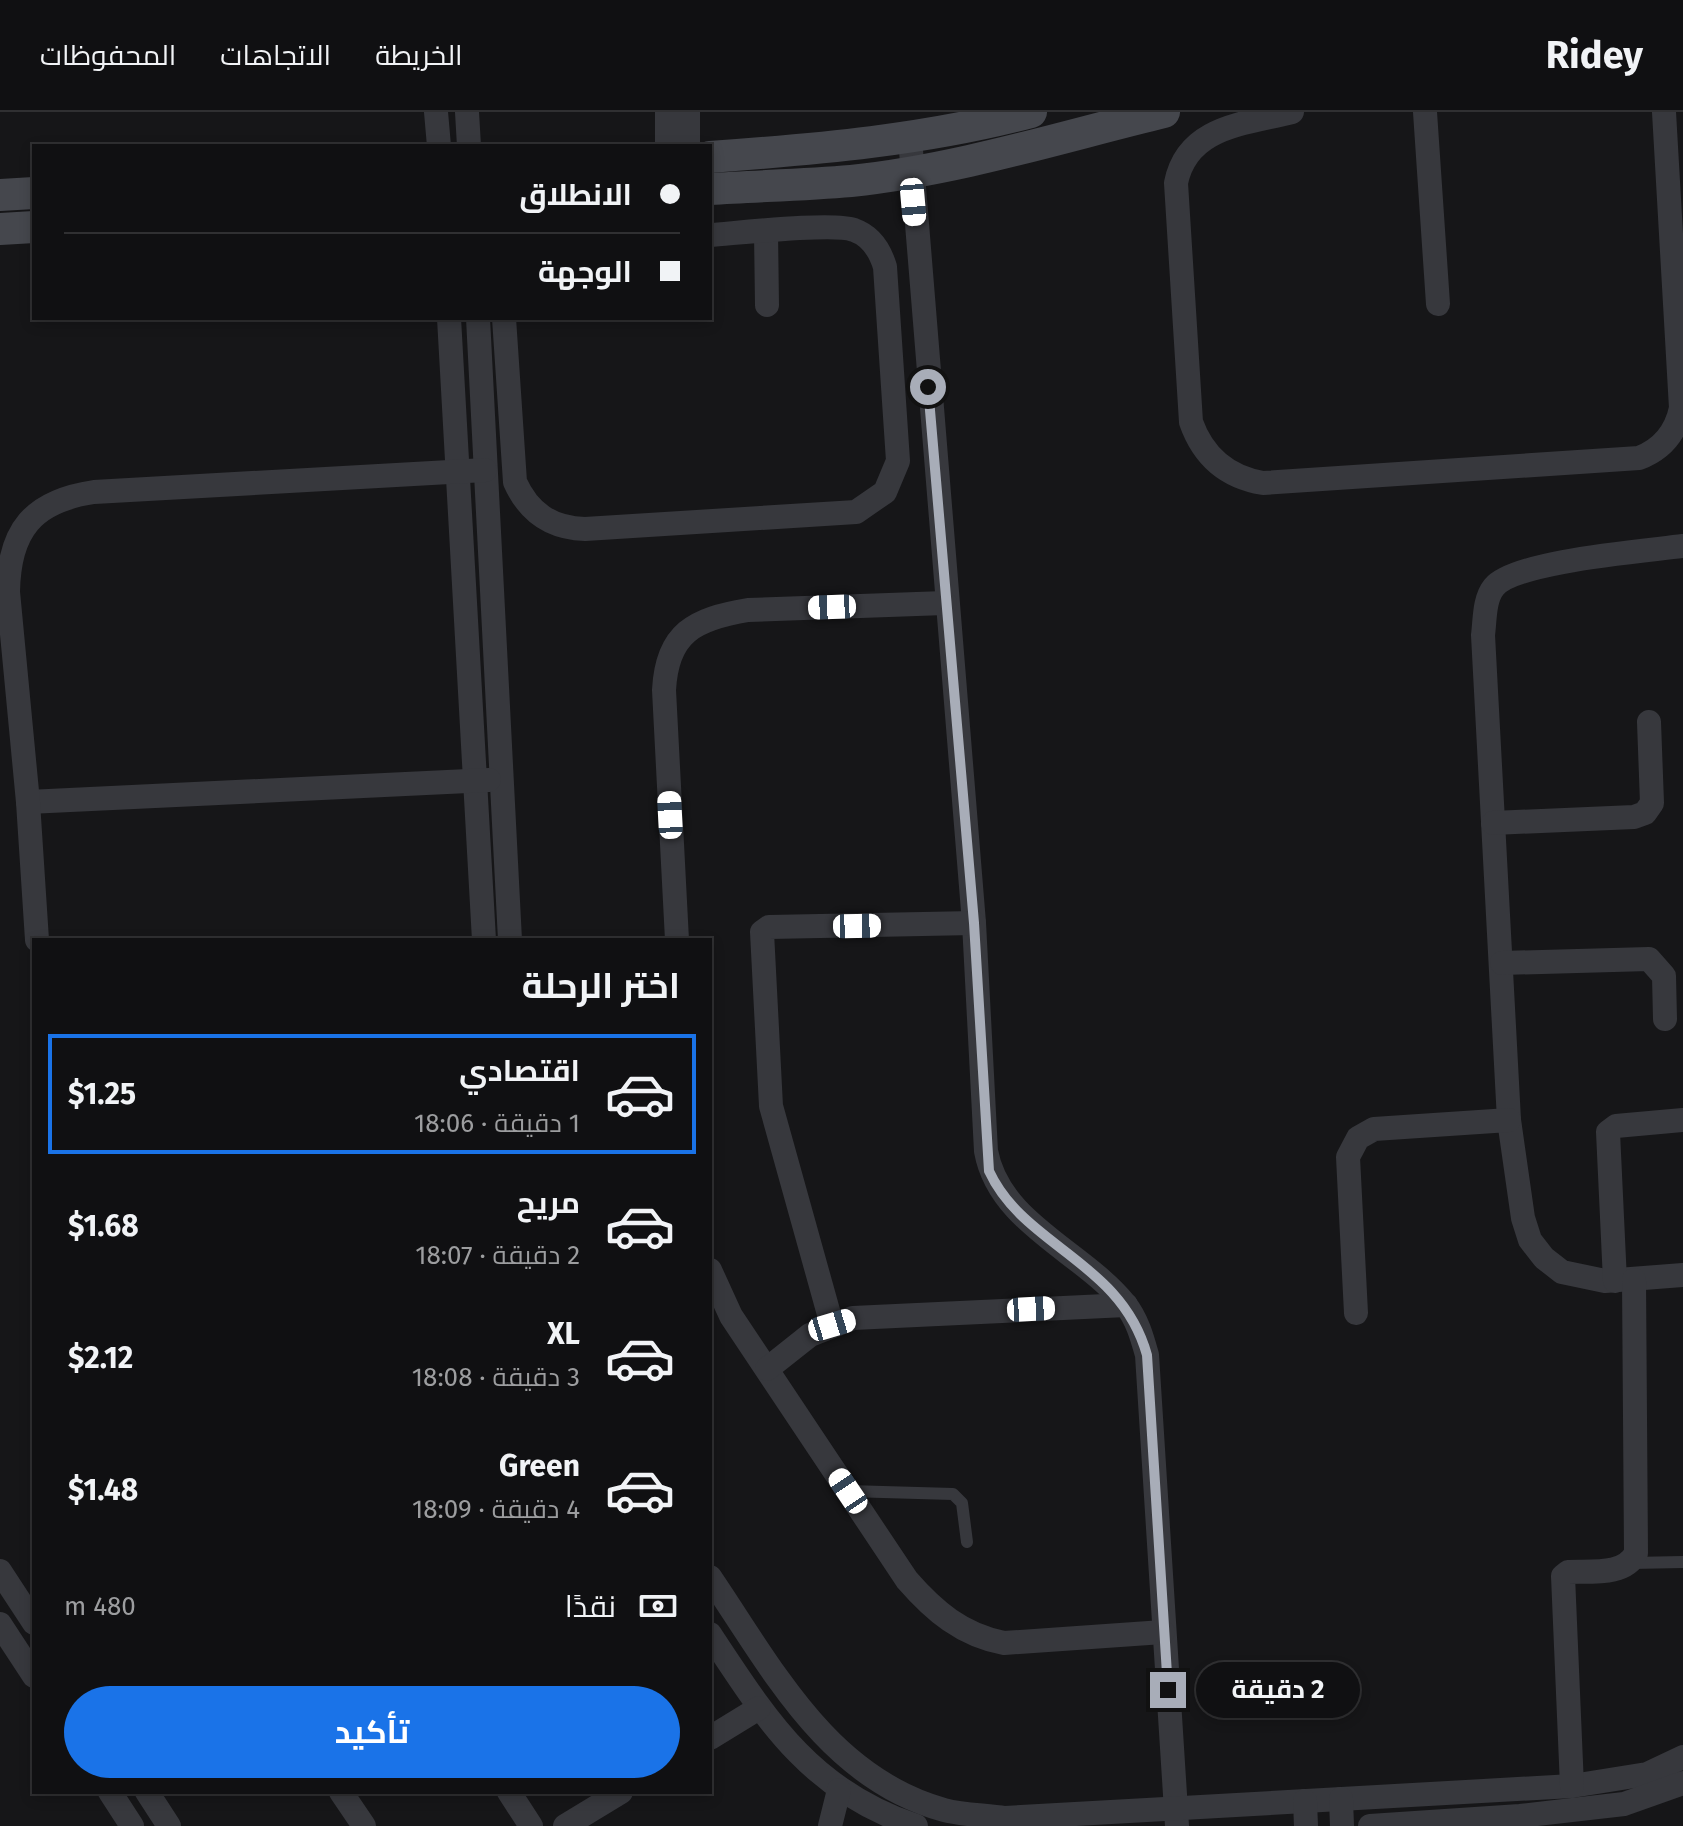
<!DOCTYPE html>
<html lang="ar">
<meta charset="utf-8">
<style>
:root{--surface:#101012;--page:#19191b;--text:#f1f3f6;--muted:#9c9d9f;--line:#303032;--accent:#1a73e8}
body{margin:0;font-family:"Fira Sans",Cairo,sans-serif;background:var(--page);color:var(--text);direction:rtl;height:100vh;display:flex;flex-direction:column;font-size:30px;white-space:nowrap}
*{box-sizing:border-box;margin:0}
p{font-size:26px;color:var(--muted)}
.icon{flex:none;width:44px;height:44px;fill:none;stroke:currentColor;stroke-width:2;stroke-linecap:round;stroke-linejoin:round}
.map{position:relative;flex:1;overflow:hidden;direction:ltr}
.drawer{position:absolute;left:32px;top:826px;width:680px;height:856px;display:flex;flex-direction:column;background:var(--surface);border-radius:0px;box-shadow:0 4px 12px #0003,0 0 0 2px var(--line);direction:rtl}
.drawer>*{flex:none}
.guide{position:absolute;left:32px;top:32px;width:680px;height:176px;border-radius:0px;box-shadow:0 4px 12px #0003,0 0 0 2px var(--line);direction:rtl;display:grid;align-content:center;height:176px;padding:0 32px;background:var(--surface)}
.end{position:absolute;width:36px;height:36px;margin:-18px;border:10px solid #a8adb8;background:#111;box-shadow:0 0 0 4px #111}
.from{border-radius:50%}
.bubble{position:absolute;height:56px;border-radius:28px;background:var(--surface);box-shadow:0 4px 12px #0003,0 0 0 2px var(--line);font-size:26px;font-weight:700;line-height:56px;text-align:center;direction:rtl}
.car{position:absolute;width:24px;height:48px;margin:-24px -12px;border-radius:10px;box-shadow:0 0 6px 2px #0007;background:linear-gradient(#fff 24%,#345 0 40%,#fff 0 76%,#345 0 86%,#fff 0)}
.guide b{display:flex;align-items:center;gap:28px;height:76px;font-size:30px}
.guide b+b{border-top:2px solid var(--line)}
.guide i{width:20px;height:20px;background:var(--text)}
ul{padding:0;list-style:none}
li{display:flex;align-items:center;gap:24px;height:120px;margin:0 16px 12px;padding:0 16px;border:4px solid transparent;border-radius:0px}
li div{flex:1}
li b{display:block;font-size:30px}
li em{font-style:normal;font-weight:700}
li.active{border-color:var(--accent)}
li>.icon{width:72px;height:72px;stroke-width:1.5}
h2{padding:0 32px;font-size:36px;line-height:96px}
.pay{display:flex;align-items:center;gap:20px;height:88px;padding:0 32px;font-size:30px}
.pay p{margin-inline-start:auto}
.primary-button{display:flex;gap:16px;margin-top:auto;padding:16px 32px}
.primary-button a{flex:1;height:92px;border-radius:48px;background:var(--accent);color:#fff;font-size:32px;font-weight:700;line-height:92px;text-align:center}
header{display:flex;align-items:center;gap:48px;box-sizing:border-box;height:112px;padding:0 40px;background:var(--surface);border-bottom:2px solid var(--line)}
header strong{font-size:38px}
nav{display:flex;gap:44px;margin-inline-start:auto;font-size:28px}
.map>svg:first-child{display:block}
</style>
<header>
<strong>Ridey</strong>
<nav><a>الخريطة</a><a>الاتجاهات</a><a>المحفوظات</a></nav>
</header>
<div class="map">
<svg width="1683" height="1714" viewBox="0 0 1683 1714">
<rect width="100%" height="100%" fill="#161618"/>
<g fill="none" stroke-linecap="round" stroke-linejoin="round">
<!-- lane -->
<g stroke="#37383d" stroke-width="12">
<path d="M848 1379 953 1382 962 1391 967 1430"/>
<path d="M1631 1451 1683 1450"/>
</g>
<!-- street -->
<g stroke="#37383d" stroke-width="24">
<path d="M436 0 439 34"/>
<path d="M467 0 469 34"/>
<path d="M667 0V34"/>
<path d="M1292 0C1245 12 1187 14 1176 71L1191 310C1203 344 1227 365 1263 371L1639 346C1663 337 1676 320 1681 296L1664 0"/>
<path d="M1425 0 1438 192"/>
<path d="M910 26 974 811 986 1039C999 1111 1082 1139 1125 1192 1137 1207 1142 1225 1147 1243L1177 1714"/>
<path d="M688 34V0"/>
<path d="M766 120 767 193"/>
<path d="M449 206 484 828"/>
<path d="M478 206 510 828"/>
<path d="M504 206 515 370C529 401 551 416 585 417L856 400 885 380 898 349 885 155C880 138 871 124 854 118 834 110 738 121 710 123"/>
<path d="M1683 434C1646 439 1515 449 1494 475 1484 487 1485 508 1483 523L1509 1008 1523 1106 1530 1128 1544 1146 1562 1160 1605 1169 1683 1163"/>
<path d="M28 690 489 668"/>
<path d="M1493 711 1634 705 1645 701 1652 691 1649 610"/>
<path d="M37 828 28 690 8 480C9 418 33 389 94 380L485 358"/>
<path d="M677 828 664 578C667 521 694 507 748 498L945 491"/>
<path d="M1502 851 1649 847 1664 864 1665 907"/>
<path d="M710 1158 731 1204 907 1468C934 1499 962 1523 1004 1531L1163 1520"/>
<path d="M1615 1169 1608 1020 1616 1014 1683 1008"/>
<path d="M1356 1201 1348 1045 1358 1026 1374 1017 1509 1008"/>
<path d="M832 1213 771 994 762 820 769 815 974 811"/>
<path d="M767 1257 810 1223 853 1206 1126 1193"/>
<path d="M0 1459 34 1511"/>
<path d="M710 1465C773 1558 828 1666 944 1698 963 1703 985 1703 1005 1706L1572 1674 1647 1662 1683 1645"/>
<path d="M0 1512 34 1564"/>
<path d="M710 1522C768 1610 811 1679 916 1714"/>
<path d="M710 1626 759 1596"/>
<path d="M1572 1674 1563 1464 1568 1460C1591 1459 1625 1464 1636 1441L1634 1168"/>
<path d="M110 1680 132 1714"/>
<path d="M147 1680 169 1714"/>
<path d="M341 1680 364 1714"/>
<path d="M509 1680 531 1714"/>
<path d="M1341 1687 1342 1714"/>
<path d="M1305 1689 1306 1714"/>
<path d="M565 1714 621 1680"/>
<path d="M830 1714 839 1678"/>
<path d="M1370 1714 1520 1704 1624 1692 1683 1671"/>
</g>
<!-- secondary -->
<g stroke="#45474d" stroke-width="32">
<path d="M710 45C819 37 925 28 1031 0"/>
<path d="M710 77C757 74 805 73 851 69 957 58 1061 25 1164 0"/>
<path d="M0 83 34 81"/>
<path d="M0 117 34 115"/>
</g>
</g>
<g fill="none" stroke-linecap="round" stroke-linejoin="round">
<!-- route -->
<path stroke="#a8adb8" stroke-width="10" d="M928 275 974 811 989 1059C1024 1135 1121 1149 1147 1243L1168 1578"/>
</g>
</svg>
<i class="end from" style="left:928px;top:275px"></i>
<i class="end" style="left:1168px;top:1578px"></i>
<div class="bubble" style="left:1196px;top:1550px;width:164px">2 دقيقة</div>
<i class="car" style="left:913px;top:90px;rotate:175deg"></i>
<i class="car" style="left:832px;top:495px;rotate:268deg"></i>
<i class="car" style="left:670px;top:703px;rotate:357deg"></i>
<i class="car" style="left:857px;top:814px;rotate:89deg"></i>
<i class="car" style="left:1031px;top:1197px;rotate:87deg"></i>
<i class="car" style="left:832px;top:1213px;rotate:73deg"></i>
<i class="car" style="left:848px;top:1379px;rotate:326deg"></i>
<div class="guide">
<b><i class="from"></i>الانطلاق</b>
<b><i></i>الوجهة</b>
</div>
<section class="drawer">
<h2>اختر الرحلة</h2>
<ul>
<li class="active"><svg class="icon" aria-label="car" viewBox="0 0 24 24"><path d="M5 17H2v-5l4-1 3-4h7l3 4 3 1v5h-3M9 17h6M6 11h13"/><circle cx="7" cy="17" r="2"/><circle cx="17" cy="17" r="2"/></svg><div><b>اقتصادي</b><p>1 دقيقة · 18:06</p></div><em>$1.25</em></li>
<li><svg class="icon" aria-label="car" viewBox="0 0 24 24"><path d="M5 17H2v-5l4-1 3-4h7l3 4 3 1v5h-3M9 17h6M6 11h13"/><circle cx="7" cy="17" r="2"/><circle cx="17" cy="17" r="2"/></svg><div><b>مريح</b><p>2 دقيقة · 18:07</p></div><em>$1.68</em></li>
<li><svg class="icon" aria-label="car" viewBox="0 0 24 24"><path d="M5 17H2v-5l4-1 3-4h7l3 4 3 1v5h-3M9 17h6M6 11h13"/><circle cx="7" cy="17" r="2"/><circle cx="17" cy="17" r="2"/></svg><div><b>XL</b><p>3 دقيقة · 18:08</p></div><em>$2.12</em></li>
<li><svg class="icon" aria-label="car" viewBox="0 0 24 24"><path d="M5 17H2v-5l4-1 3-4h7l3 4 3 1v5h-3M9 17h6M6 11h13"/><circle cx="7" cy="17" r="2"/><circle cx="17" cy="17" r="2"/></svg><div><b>Green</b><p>4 دقيقة · 18:09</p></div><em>$1.48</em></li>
</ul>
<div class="pay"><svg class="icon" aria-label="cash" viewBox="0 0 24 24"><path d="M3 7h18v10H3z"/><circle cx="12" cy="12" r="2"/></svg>نقدًا<p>480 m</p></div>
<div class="primary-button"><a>تأكيد</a></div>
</section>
</div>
